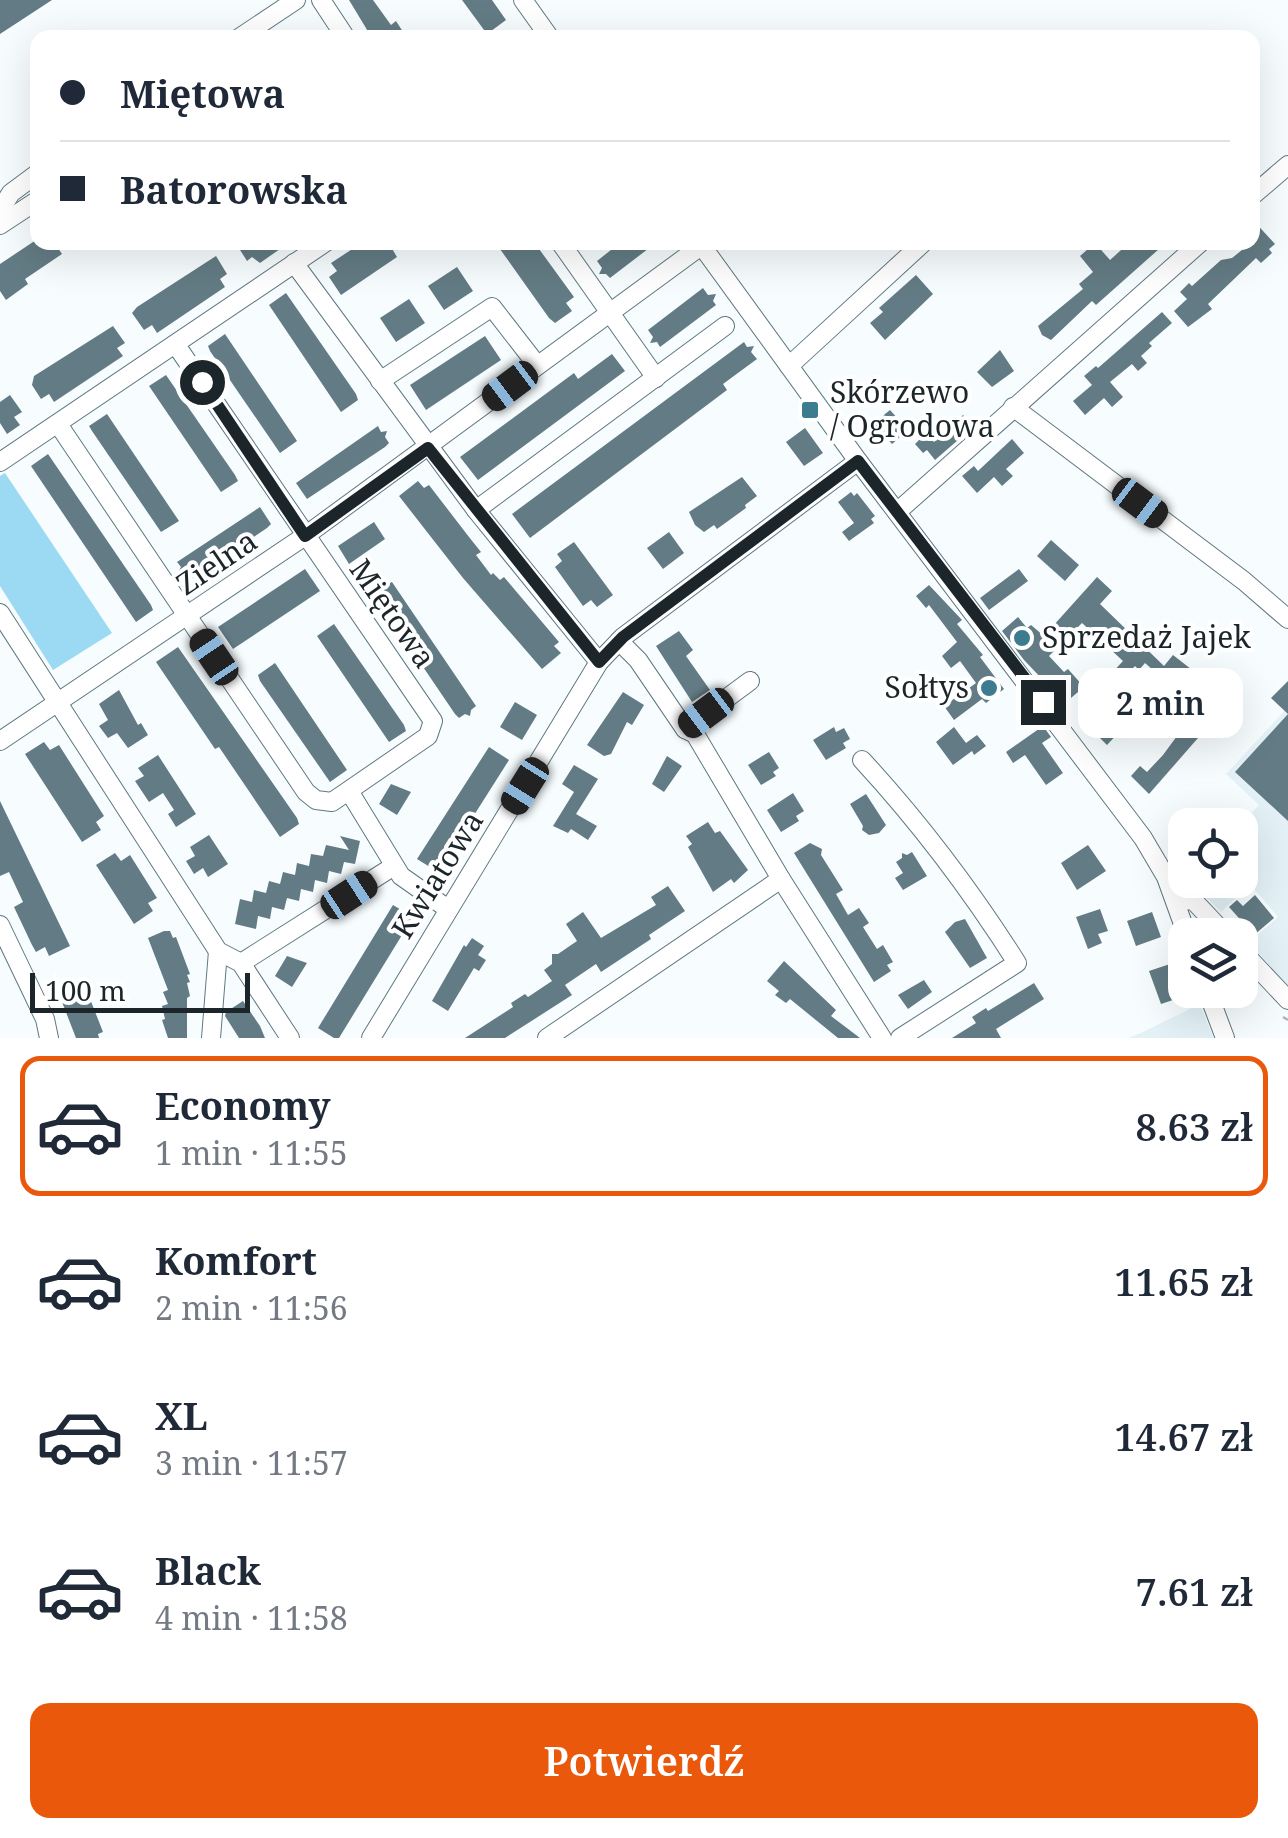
<!DOCTYPE html>
<html lang="pl">
<meta charset="utf-8">
<style>
:root{--surface:#fff;--page:#f6f6f7;--text:#1f2937;--muted:#747a83;--line:#e0e1e3;--accent:#ea580c}
body{margin:0;font-family:"Noto Serif",serif;background:var(--page);color:var(--text);height:100vh;display:flex;flex-direction:column;font-size:38px;white-space:nowrap}
*{box-sizing:border-box;margin:0}
p{font-size:32px;color:var(--muted)}
.icon{flex:none;width:55px;height:55px;fill:none;stroke:currentColor;stroke-width:2;stroke-linecap:round;stroke-linejoin:round}
.map{position:relative;height:1038px;overflow:hidden}
.panel{display:flex;flex-direction:column;background:var(--surface);flex:1}
.panel>*{flex:none}
.guide{position:absolute;left:30px;top:30px;width:1230px;height:220px;border-radius:20px;box-shadow:0 10px 40px #0002;display:grid;align-content:center;height:220px;padding:0 30px;background:var(--surface)}
.tools{position:absolute;left:1168px;top:808px;display:grid;gap:20px}
.tools a{display:grid;place-items:center;width:90px;height:90px;border-radius:20px;background:var(--surface);box-shadow:0 10px 40px #0002;font-size:50px}
.scale{position:absolute;left:30px;bottom:25px;width:220px;box-sizing:border-box;padding-left:10px;border:5px solid #1c262a;border-top:0;font-size:28px;line-height:35px;white-space:nowrap;color:#1c262a;-webkit-text-stroke:8px #fff;paint-order:stroke}
.end{position:absolute;width:45px;height:45px;margin:-22px;border:12px solid #1c262a;background:#fff;box-shadow:0 0 0 5px #fff}
.from{border-radius:50%}
.bubble{position:absolute;height:70px;border-radius:20px;background:var(--surface);box-shadow:0 10px 40px #0002;font-size:32px;font-weight:600;line-height:70px;text-align:center}
.car{position:absolute;width:30px;height:60px;margin:-30px -15px;border-radius:12px;box-shadow:0 0 8px 2px #0007;background:linear-gradient(#222 24%,#8ab4d8 0 40%,#222 0 76%,#8ab4d8 0 86%,#222 0)}
.guide b{display:flex;align-items:center;gap:35px;height:95px;font-size:38px}
.guide b+b{border-top:2px solid var(--line)}
.guide i{width:25px;height:25px;background:var(--text)}
ul{padding:18px 0 0;list-style:none}
li{display:flex;align-items:center;gap:30px;height:140px;margin:0 20px 15px;padding:0 10px;border:5px solid transparent;border-radius:20px}
li div{flex:1}
li b{display:block;font-size:38px}
li em{font-style:normal;font-weight:600}
li.on{border-color:var(--accent)}
li>.icon{width:90px;height:90px;stroke-width:1.5}
.cta{display:flex;gap:20px;margin-top:auto;padding:20px 30px}
.cta a{flex:1;height:115px;border-radius:20px;background:var(--accent);color:#fff;font-size:40px;font-weight:600;line-height:115px;text-align:center}
.map>svg:first-child{display:block}
</style>
<div class="map">
<svg width="1288" height="1038" viewBox="0 0 1288 1038">
<rect width="100%" height="100%" fill="#f7fdff"/>
<!-- built -->
<g fill="#e4f2f8">
<path d="M1288 707V986L1249 942 1278 917 1250 884 1221 912 1190 880H1240V825L1259 805 1226 774Z"/>
<path d="M1200 1004 1213 1038H1129L1145 1031Z"/>
</g>
<!-- green -->
<path fill="#9bdaf2" d="M5 473 112 633 53 670 0 586V476Z"/>
<!-- building -->
<g fill="#637b84">
<path d="M0 0H52L0 34Z"/>
<path d="M349 0H373L391 25 396 21 407 38H372Z"/>
<path d="M462 0H492L506 20 487 34Z"/>
<path d="M1252 219 1275 244 1269 249 1272 253 1261 263 1256 258 1208 304 1212 309 1188 327 1174 311 1187 299 1180 292 1189 283 1192 286 1221 260 1232 258 1252 242Z"/>
<path d="M36 240 54 242 62 254 25 279 28 284 6 300 0 291V264Z"/>
<path d="M235 242H290L260 263 252 257 247 261Z"/>
<path d="M363 242H388L397 257 341 295 329 277 337 271 331 263Z"/>
<path d="M495 242H534L574 297 566 303 572 311 555 323 549 318Z"/>
<path d="M621 242H657L610 278 606 274H599L602 268 597 261Z"/>
<path d="M1130 242H1154L1159 249 1096 305 1092 301 1051 340 1042 335 1038 326 1083 289 1079 284 1093 272 1080 256 1095 243 1110 260Z"/>
<path d="M216 256 227 274 220 279 225 287 157 333 152 325 144 330 132 313 137 307Z"/>
<path d="M457 267 473 291 444 310 428 286Z"/>
<path d="M916 275 933 294 885 340 870 323 883 312 879 308Z"/>
<path d="M703 288 708 295 716 294 713 301 716 305 660 347 657 342 650 343 653 337 648 330Z"/>
<path d="M286 293 356 394 358 400 341 412 269 305Z"/>
<path d="M409 299 425 323 396 342 380 318Z"/>
<path d="M1162 312 1172 323 1149 343 1152 346 1141 356 1147 363 1138 371 1132 364 1110 382 1123 397 1112 407 1104 398 1085 415 1073 401 1092 385 1084 376 1096 366 1098 368Z"/>
<path d="M113 326 125 343 117 348 123 356 54 402 49 394 41 399 32 385 34 376Z"/>
<path d="M225 334 297 441 280 453 210 351 208 346Z"/>
<path d="M485 336 501 360 426 410 410 385Z"/>
<path d="M744 342 747 347 754 346 751 352 757 359 723 384 727 390 530 538 512 514Z"/>
<path d="M1000 350 1014 371 992 387 977 372Z"/>
<path d="M612 354 625 371 478 480 460 457 574 373 578 379Z"/>
<path d="M166 375 235 475 238 481 221 492 149 386Z"/>
<path d="M10 395 22 412 14 417 20 425 7 434 0 423V402Z"/>
<path d="M890 410 908 430 892 444 874 423Z"/>
<path d="M107 414 179 521 161 532 92 431 89 426Z"/>
<path d="M963 415 973 427 935 460 927 450 923 453 915 444 926 433 934 442Z"/>
<path d="M378 426 381 432 387 431 385 437 389 443 385 447 307 499 296 483Z"/>
<path d="M805 428 823 453 804 466 786 442Z"/>
<path d="M1012 439 1024 453 1006 469 1013 476 1002 486 994 477 977 493 962 476 974 466 978 471Z"/>
<path d="M48 454 151 605 153 610 136 622 31 466Z"/>
<path d="M742 477 757 496 745 505 746 508 717 529 714 525 704 532 695 525 689 512Z"/>
<path d="M418 481 424 488 429 485 469 537 481 552 476 555 491 575 493 573 500 580 504 577 559 642 554 646 561 653 542 669 463 578 399 496Z"/>
<path d="M851 492 854 496 857 493 875 516 871 519 874 523 849 541 842 532 854 523 838 502Z"/>
<path d="M260 507 271 524 267 528 194 577 189 579 185 573 177 574 181 567 177 562Z"/>
<path d="M374 522 385 539 349 564 338 546Z"/>
<path d="M669 532 684 553 663 569 647 548Z"/>
<path d="M1051 540 1079 565 1065 581 1037 556Z"/>
<path d="M574 542 613 595 597 607 591 600 583 606 555 567 562 561 557 554Z"/>
<path d="M305 569 320 591 233 649 218 627Z"/>
<path d="M1019 569 1028 581 989 610 980 598Z"/>
<path d="M1097 577 1112 591 1100 604 1164 666 1173 655 1232 701 1215 720 1205 711 1211 704 1193 689 1191 691 1173 676 1168 683 1145 663 1139 670 1135 666 1104 698 1096 690 1123 661 1082 623 1049 656 1064 672 1068 669 1084 687 1065 703 1024 660 1002 631 1018 617 1027 628 1031 625 1044 636Z"/>
<path d="M392 582 476 706 471 710 470 716 465 714 459 718 455 714 377 599 375 593 381 589V583L386 585Z"/>
<path d="M929 585 962 620 957 624 983 655 980 657 1004 689 986 703 982 699 954 720 944 706 976 683 960 661 951 668 942 656 957 642 929 605 926 608 916 596Z"/>
<path d="M334 624 404 725 406 731 389 742 317 636Z"/>
<path d="M679 631 693 650 686 656 710 690 692 702 656 646Z"/>
<path d="M178 647 297 818 299 824 280 837 219 747 215 749 156 662Z"/>
<path d="M275 663 347 770 330 782 260 681 258 675Z"/>
<path d="M1288 681V821L1235 772 1288 714 1271 698Z"/>
<path d="M119 690 138 725 141 723 148 735 128 748 117 733 108 738 99 726 108 720 99 704Z"/>
<path d="M623 692 644 705 632 725 627 722 611 754 604 756 587 745Z"/>
<path d="M515 702 537 715 522 740 500 727Z"/>
<path d="M1122 707 1139 724 1130 733 1124 727 1107 745 1097 735Z"/>
<path d="M1180 721 1198 738 1149 794 1131 776 1140 766 1147 772 1163 755 1177 736 1171 731Z"/>
<path d="M1043 726 1051 737 1042 743 1063 773 1046 785 1025 755 1013 763 1006 752Z"/>
<path d="M834 727 836 732 844 728 850 739 843 743 846 748 826 760 813 740Z"/>
<path d="M954 727 966 743 977 735 986 746 974 755 972 751 953 765 936 742Z"/>
<path d="M44 742 50 750 59 745 104 816 96 822 101 830 82 842 25 754Z"/>
<path d="M489 747 509 760 438 872 417 859Z"/>
<path d="M769 752 779 768 773 772 776 776 761 785 748 765Z"/>
<path d="M158 755 196 814 176 827 168 814 174 810 163 793 149 802 135 781 144 776 138 768Z"/>
<path d="M667 756 682 766 664 792 652 784Z"/>
<path d="M574 765 598 779 576 814 597 826 588 840 571 829 568 833 553 826 574 792 562 784Z"/>
<path d="M391 784 411 792 397 815 379 804Z"/>
<path d="M793 793 804 811 796 816 799 821 781 832 767 810Z"/>
<path d="M866 794 886 825 879 833 869 835 862 830 863 826 850 804Z"/>
<path d="M0 801 70 946 49 956 45 947 36 952 32 945 14 907 23 902 9 872 0 876Z"/>
<path d="M708 822 715 833 720 831 748 870 734 883 731 879 713 892 688 847 692 844 686 836Z"/>
<path d="M209 835 228 864 208 877 203 868 194 874 186 861 195 856 190 847Z"/>
<path d="M340 836 360 841 355 864 344 862 341 874 329 871 327 883 315 880 313 892 301 889 299 901 287 898 284 910 272 907 270 919 258 916 256 929 235 924 240 899 252 902 254 890 266 893 269 881 280 884 283 872 295 875 297 863 309 866 311 854 323 856 326 845 349 850Z"/>
<path d="M810 843 822 849 821 855 843 890 836 894 848 915 859 908 869 923 863 927 877 949 883 945 893 962 887 965 891 971 874 982 794 853Z"/>
<path d="M1088 845 1106 871 1077 890 1061 863Z"/>
<path d="M912 852 927 876 903 890 895 878 903 873 896 862 902 858V853L907 855Z"/>
<path d="M115 853 121 861 130 855 157 898 148 903 153 911 134 924 96 865Z"/>
<path d="M668 886 685 911 649 935 651 939 601 972 596 964 565 985 572 995 505 1038H465L513 1007 511 1003 525 994 528 997 552 981 544 970 552 964V954H558L577 941 566 924 583 912 601 938 656 905 651 897Z"/>
<path d="M1255 895 1274 918 1254 935 1229 907 1237 900 1243 906Z"/>
<path d="M393 905 413 917 339 1038H334L318 1028Z"/>
<path d="M1100 909 1108 931 1098 934 1102 943 1088 949 1076 917Z"/>
<path d="M1152 912 1161 937 1136 946 1127 921Z"/>
<path d="M965 919 987 958 970 968 945 932 955 922Z"/>
<path d="M164 931H170L173 938 176 937 190 974 187 975 190 982 187 983 190 996 187 998V1038H168L162 1020 165 1019 162 1006 168 1004 163 992 168 990 148 938Z"/>
<path d="M472 938 484 946 478 955 486 960 479 971 474 968 448 1011 432 1001 464 945 466 947Z"/>
<path d="M287 956 307 963 292 987 275 976Z"/>
<path d="M784 961 836 1010 831 1016 860 1038H838L790 999 786 1003 775 995 779 991 767 981Z"/>
<path d="M1170 964 1179 989 1176 990 1179 998 1161 1004 1149 971Z"/>
<path d="M924 980 932 992 908 1009 898 995Z"/>
<path d="M1034 983 1044 999 996 1029 1001 1038H952L976 1023 972 1017 986 1008 988 1011Z"/>
<path d="M85 986 103 1032 98 1034 99 1038H76L62 1002 65 1001 63 995Z"/>
<path d="M243 1001 260 1026 265 1038H239L225 1016 226 1012Z"/>
</g>
<g fill="none" stroke-linecap="round" stroke-linejoin="round">
<defs>
<g id="minor">
<path d="M321 0 346 38"/>
<path d="M523 0 550 38"/>
<path d="M239 38 296 0"/>
<path d="M1252 196 1288 165"/>
<path d="M0 210 11 193 38 173"/>
<path d="M0 225 38 200"/>
<path d="M560 242 656 378"/>
<path d="M699 242 858 461 1143 838 1166 877 1187 935"/>
<path d="M294 263 476 510 599 662"/>
<path d="M789 366 924 242"/>
<path d="M380 381 492 307 537 365"/>
<path d="M1013 407 1244 581 1288 619"/>
<path d="M58 424 306 792 316 800 332 802 428 736 433 721 176 345"/>
<path d="M0 462 326 242"/>
<path d="M476 510 725 326"/>
<path d="M897 512 1201 242"/>
<path d="M0 613 218 951 241 963 290 1038"/>
<path d="M619 641 638 660 685 729 695 734 781 879 882 1038"/>
<path d="M685 729 750 681"/>
<path d="M0 741 305 536 701 246"/>
<path d="M862 760C921 824 970 889 1017 963L900 1038"/>
<path d="M349 791 401 876 448 909"/>
<path d="M1175 899 1194 901 1226 935"/>
<path d="M0 925 45 1019 49 1038"/>
<path d="M1240 949 1288 1000"/>
<path d="M241 963 394 866"/>
<path d="M1207 990 1225 1038"/>
<path d="M211 1038 218 951"/>
<path d="M371 1038 599 662 623 637 858 461"/>
<path d="M547 1038 781 879"/>
</g>
</defs>
<!-- minor casing -->
<use href="#minor" stroke="#607881" stroke-width="20"/>
<!-- path -->
<g stroke="#aeb5b8" stroke-width="2.5" stroke-dasharray="8 8" stroke-linecap="butt">
<path d="M1228 990 1234 1004 1252 999 1254 992 1240 977"/>
<path d="M1283 1017 1288 1020"/>
</g>
<!-- minor -->
<use href="#minor" stroke="#fff" stroke-width="18"/>
</g>
<g fill="none" stroke-linecap="round" stroke-linejoin="round">
<!-- route -->
<path stroke="#1c262a" stroke-width="12" d="M202 382 305 536 428 448 599 662 623 637 858 461 1043 702"/>
</g>
<!-- markers -->
<g fill="#3d7b91" stroke="#fff" stroke-width="4">
<rect x="800" y="400" width="20" height="20" rx="5"/>
<circle cx="1022" cy="638" r="10"/>
<circle cx="989" cy="688" r="10"/>
</g>
<g text-anchor="middle" stroke-width="8" stroke-linejoin="round" paint-order="stroke">
<!-- poi labels -->
<g font-size="30" fill="#1c262a" stroke="#fff" text-anchor="start">
<text x="830" y="403">Skórzewo<tspan x="830" dy="34">/ Ogrodowa</tspan></text>
<text x="1042" y="648">Sprzedaż Jajek</text>
<text x="969" y="698" text-anchor="end">Sołtys</text>
</g>
<!-- street labels -->
<g font-size="30" fill="#1c262a" stroke="#fff">
<text transform="translate(217 563) rotate(-34)" y="10">Zielna</text>
<text transform="translate(392 614) rotate(55)" y="10">Miętowa</text>
<text transform="translate(438 875) rotate(-58)" y="10">Kwiatowa</text>
</g>
</g>
</svg>
<div class="tools">
<a><svg class="icon" aria-label="locate" viewBox="0 0 24 24"><circle cx="12" cy="12" r="6"/><path d="M12 2v4M12 18v4M2 12h4M18 12h4"/></svg></a>
<a><svg class="icon" aria-label="layers" viewBox="0 0 24 24"><path d="M12 4l9 5-9 5-9-5zM3 14l9 5 9-5"/></svg></a>
</div>
<div class="scale">100 m</div>
<i class="end from" style="left:202px;top:382px"></i>
<i class="end" style="left:1043px;top:702px"></i>
<div class="bubble" style="left:1078px;top:668px;width:165px">2 min</div>
<i class="car" style="left:510px;top:386px;rotate:233deg"></i>
<i class="car" style="left:1140px;top:503px;rotate:127deg"></i>
<i class="car" style="left:214px;top:657px;rotate:326deg"></i>
<i class="car" style="left:706px;top:713px;rotate:233deg"></i>
<i class="car" style="left:525px;top:786px;rotate:212deg"></i>
<i class="car" style="left:349px;top:895px;rotate:57deg"></i>
<div class="guide">
<b><i class="from"></i>Miętowa</b>
<b><i></i>Batorowska</b>
</div>
</div>
<section class="panel">
<ul>
<li class="on"><svg class="icon" aria-label="car" viewBox="0 0 24 24"><path d="M5 17H2v-5l4-1 3-4h7l3 4 3 1v5h-3M9 17h6M6 11h13"/><circle cx="7" cy="17" r="2"/><circle cx="17" cy="17" r="2"/></svg><div><b>Economy</b><p>1 min · 11:55</p></div><em>8.63 zł</em></li>
<li><svg class="icon" aria-label="car" viewBox="0 0 24 24"><path d="M5 17H2v-5l4-1 3-4h7l3 4 3 1v5h-3M9 17h6M6 11h13"/><circle cx="7" cy="17" r="2"/><circle cx="17" cy="17" r="2"/></svg><div><b>Komfort</b><p>2 min · 11:56</p></div><em>11.65 zł</em></li>
<li><svg class="icon" aria-label="car" viewBox="0 0 24 24"><path d="M5 17H2v-5l4-1 3-4h7l3 4 3 1v5h-3M9 17h6M6 11h13"/><circle cx="7" cy="17" r="2"/><circle cx="17" cy="17" r="2"/></svg><div><b>XL</b><p>3 min · 11:57</p></div><em>14.67 zł</em></li>
<li><svg class="icon" aria-label="car" viewBox="0 0 24 24"><path d="M5 17H2v-5l4-1 3-4h7l3 4 3 1v5h-3M9 17h6M6 11h13"/><circle cx="7" cy="17" r="2"/><circle cx="17" cy="17" r="2"/></svg><div><b>Black</b><p>4 min · 11:58</p></div><em>7.61 zł</em></li>
</ul>
<div class="cta"><a>Potwierdź</a></div>
</section>
